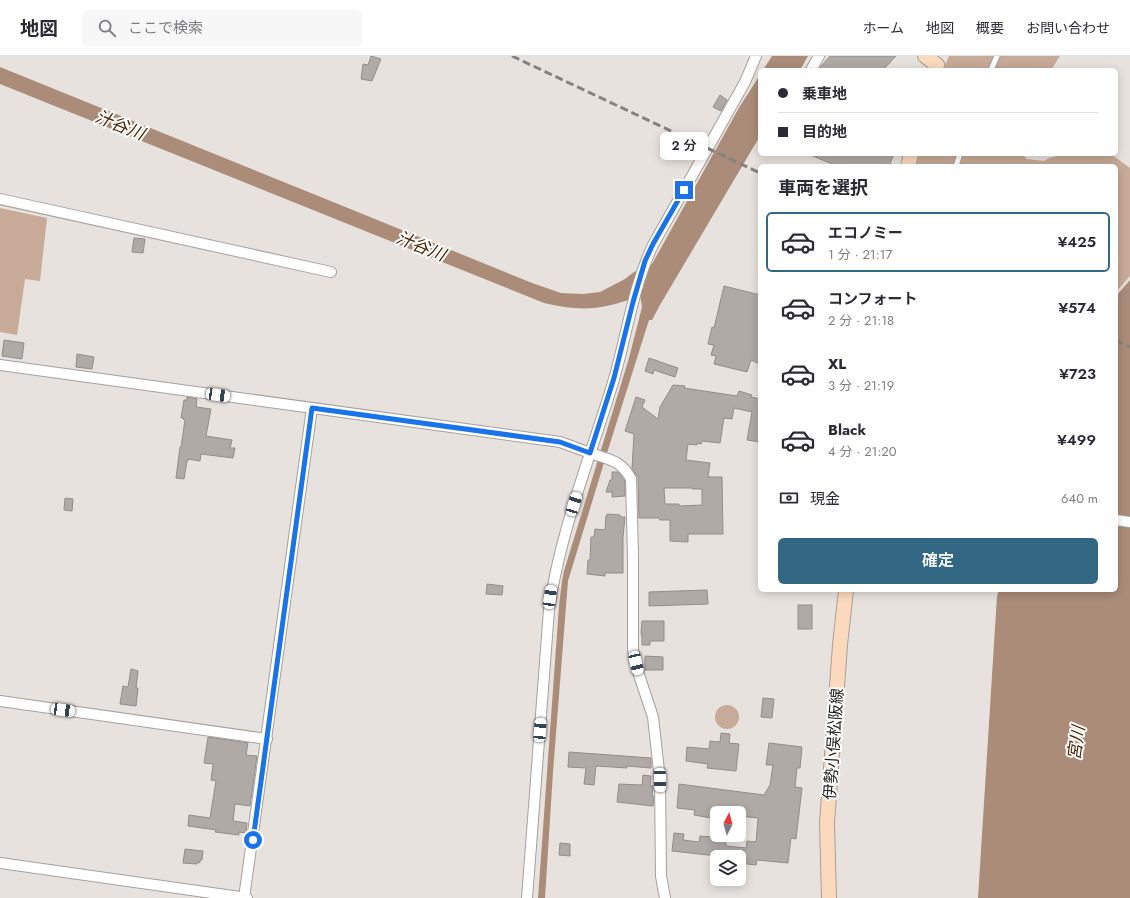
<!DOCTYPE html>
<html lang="ja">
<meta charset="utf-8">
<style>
:root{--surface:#fff;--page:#f7f7f7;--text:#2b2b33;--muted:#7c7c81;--line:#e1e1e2;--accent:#326883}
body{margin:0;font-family:Jost,"Noto Sans JP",sans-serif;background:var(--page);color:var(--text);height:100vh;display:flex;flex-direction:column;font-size:15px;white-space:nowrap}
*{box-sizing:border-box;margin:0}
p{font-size:13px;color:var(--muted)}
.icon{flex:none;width:22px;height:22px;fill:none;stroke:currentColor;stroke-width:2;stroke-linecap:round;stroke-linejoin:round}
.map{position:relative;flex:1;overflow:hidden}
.drawer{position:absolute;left:758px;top:108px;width:360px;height:428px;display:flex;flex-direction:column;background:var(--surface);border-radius:6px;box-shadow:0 2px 10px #0003}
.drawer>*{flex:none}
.banner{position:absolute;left:758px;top:12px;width:360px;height:88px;border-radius:6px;box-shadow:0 2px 10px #0003;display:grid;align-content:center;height:88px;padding:0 20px;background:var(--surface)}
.needle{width:26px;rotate:6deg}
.fabs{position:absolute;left:710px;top:750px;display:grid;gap:8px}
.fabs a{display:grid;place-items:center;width:36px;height:36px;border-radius:6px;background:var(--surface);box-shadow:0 2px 10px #0003;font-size:20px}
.end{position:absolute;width:18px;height:18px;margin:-9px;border:5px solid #1a73e8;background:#fff;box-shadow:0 0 0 2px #fff}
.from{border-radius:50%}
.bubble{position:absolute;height:28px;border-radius:6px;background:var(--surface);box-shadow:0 2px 10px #0003;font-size:13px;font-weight:600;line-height:28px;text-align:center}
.car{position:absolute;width:12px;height:24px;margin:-12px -6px;border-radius:5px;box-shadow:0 0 3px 1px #0007;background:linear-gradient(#fff 24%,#345 0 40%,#fff 0 76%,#345 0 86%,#fff 0)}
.banner b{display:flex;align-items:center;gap:14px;height:38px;font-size:15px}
.banner b+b{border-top:1px solid var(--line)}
.banner i{width:10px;height:10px;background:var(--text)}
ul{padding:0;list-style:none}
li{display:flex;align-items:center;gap:12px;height:60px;margin:0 8px 6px;padding:0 12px;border:2px solid transparent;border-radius:6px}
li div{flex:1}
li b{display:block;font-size:15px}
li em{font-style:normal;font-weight:600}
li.current{border-color:var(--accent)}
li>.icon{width:36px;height:36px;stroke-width:1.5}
h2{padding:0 20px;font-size:18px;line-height:48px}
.pay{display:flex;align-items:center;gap:10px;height:44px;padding:0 20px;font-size:15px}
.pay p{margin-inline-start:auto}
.action{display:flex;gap:8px;margin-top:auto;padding:8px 20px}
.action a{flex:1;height:46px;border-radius:6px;background:var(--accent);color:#fff;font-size:16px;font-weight:600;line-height:46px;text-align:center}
header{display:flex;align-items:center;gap:24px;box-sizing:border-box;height:56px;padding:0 20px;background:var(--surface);border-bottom:1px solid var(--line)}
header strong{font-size:19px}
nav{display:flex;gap:22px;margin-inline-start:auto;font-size:14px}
.search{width:280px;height:36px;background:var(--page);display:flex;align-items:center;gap:10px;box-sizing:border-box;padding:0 14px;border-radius:6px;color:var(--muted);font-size:15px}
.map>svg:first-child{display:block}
</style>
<header>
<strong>地図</strong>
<div class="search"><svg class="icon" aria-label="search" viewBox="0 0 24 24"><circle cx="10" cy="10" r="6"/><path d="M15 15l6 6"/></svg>ここで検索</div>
<nav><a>ホーム</a><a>地図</a><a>概要</a><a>お問い合わせ</a></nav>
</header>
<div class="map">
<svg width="1130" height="842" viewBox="0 0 1130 842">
<rect width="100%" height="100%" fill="#e8e2de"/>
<!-- green -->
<g fill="#c7aa98">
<path d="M949 0H1060L1051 14H943Z"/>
<path d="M911 98H1022L1027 103 1044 105 1049 102 1065 98H1111L1130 112V220L1116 236V110H908Z"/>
<path d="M0 152 47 162 40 225 25 223 17 279 0 276Z"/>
<circle cx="727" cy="661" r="12"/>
</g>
<!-- water -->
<g fill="#ab8c79">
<path d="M772 0H808L800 14H763Z"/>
<path d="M0 11 343 150 532 227 561 237 583 238 600 236 625 223 634 216 652 208 740 50 760 19V80L660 249 652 264H649L607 397 568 525 553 716 545 842H538L559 550 562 525 564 515 629 302 642 251 640 239C635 241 630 244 625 245 596 255 574 254 544 247L0 28Z"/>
<path d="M1130 224V842H978L997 540 999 534H1116V240Z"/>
</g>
<!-- building -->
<g fill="#b0aaa6" stroke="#938d8a" fill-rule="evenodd">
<path d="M371 0 381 3 372 25 361 23 363 8 368 9Z"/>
<path d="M830 0H896L883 14H818Z"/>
<path d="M720 39 727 44 721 55 713 51Z"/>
<path d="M808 98H894L889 110H837Z"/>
<path d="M134 182 145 183 143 197 132 196Z"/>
<path d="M724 230 760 239V308L751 304 747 316 714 308 716 300 711 299 714 289 708 288 712 271 714 272Z"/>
<path d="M4 284 24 287 22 303 2 300Z"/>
<path d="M77 298 94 301 92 313 76 311Z"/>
<path d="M649 302 678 312 675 321 654 314 653 318 645 315Z"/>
<path d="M673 329 685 330 684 332 737 340 739 335 752 339 751 341 760 343V386L747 384 752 356 734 352 732 363 724 362 720 387 702 385 701 388 697 387V389L688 388 686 404 710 407 708 421H722L723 478H688V486L670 485V464H660L659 462H639L638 420H637L632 413 634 378 625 375 636 341 645 344 642 351 658 363 660 351ZM664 432H692V433H702V449L679 450V448H665Z"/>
<path d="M187 341 197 343 196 351 211 353 206 380 232 384 230 392H235L233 402 201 398 200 405 188 403V405H187L184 423 176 422 180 391H181L185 364 183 363 184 362H181L184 344H187Z"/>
<path d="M612 416H618L625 425V440L612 441V436H606L610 424H612Z"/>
<path d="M65 442 73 443 72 455 64 454Z"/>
<path d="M607 458 620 459V461H625L623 481V517H605V520L587 518 588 504H590L591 481H594L595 473 605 474 606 460H607Z"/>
<path d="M487 528 503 530 502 539 486 538Z"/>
<path d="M707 534 708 548 649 550V536Z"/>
<rect x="798" y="549" width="14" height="24"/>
<path d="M642 565H664V585H650V589H642V581L641 577Z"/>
<path d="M645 600 663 601V614H645Z"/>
<path d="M131 613 138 615 136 632H138L136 650 120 648 123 630 128 631Z"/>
<path d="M763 642 774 643 772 662 761 661Z"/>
<path d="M721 677 730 678 729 687 739 688 736 715 707 712 708 708 686 705 687 691 709 693 710 685 720 686Z"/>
<path d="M208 681 248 687 246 699 257 700 250 750 235 748 233 765 247 767 246 777 239 776V779L215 776 216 774 188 770 189 759 210 762 216 725 211 724 213 708 204 707Z"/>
<path d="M769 687 802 691 800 712H797L795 731 802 732 796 783 791 782 788 807 757 804 756 809 739 807V801H717V800L672 795 674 777 684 778 683 784 699 786 700 780 713 781V779H726L725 787H726V790L746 792 747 785 756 786 758 762 739 760V757H717V763L694 759 695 754 677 752 679 728 764 739 770 729 773 709H766Z"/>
<path d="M569 696 651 702V712L627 710V712L596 710 594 729 584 728 586 712 568 711Z"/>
<path d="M643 719 651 720 650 730H653L652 740H654L653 750 617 746 619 728 642 729Z"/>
<path d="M560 787 570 788V800L559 799Z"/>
<path d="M185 793 203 795 202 804H200V807L198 806 197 808 183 807Z"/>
</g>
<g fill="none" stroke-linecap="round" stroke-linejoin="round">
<defs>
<g id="service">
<path d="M991 14 997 0"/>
<path d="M956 110 960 98"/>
</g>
<g id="minor">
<path d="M811 14 819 0"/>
<path d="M0 143 331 216"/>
<path d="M0 309 560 386C571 390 582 394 593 398 610 404 622 405 631 423L633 501V594L639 619 653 661 660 724 661 820 665 842"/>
<path d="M1116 464 1130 466"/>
<path d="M0 645 267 683"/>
<path d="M0 807 247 842"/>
<path d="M244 842 312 352"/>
<path d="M527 842 549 554C560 475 591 400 614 323 627 278 633 231 653 189L745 26 756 0"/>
</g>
<g id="secondary">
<path d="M925 0 937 9 935 14"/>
<path d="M908 110 911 98"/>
<path d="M829 842 827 767 840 589 846 534"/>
</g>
</defs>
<!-- service casing -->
<use href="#service" stroke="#a6a09c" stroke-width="7"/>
<!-- minor casing -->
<use href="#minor" stroke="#a6a09c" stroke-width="12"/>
<!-- secondary casing -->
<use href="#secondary" stroke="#a6a09c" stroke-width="16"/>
<!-- service -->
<use href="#service" stroke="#fff" stroke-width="5"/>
<!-- minor -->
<use href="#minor" stroke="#fff" stroke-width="10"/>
<!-- secondary -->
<use href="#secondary" stroke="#fbd9bd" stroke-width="14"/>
<!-- rail -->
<g stroke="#86827f" stroke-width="3" stroke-dasharray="8 4" stroke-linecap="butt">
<path d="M512 0 760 117"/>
<path d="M1116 284 1130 291"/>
</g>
</g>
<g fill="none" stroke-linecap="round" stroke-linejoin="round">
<!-- route -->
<path stroke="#1a73e8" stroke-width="5" d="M253 784 312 352 560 386 590 397 614 322 633 246 645 205 653 188 684 134"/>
</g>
<g text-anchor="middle" stroke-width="4" stroke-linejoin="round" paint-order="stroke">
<!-- street labels -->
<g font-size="16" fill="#22201e" stroke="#fff">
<text transform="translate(833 688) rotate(-86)" y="6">伊勢小俣松阪線</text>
</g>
<!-- water labels -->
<g font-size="17" font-style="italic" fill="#4d2302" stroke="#fff">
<text transform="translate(120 69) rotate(22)" y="6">汁谷川</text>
<text transform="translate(421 190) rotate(22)" y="6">汁谷川</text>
<text transform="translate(1076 687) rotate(-82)" y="6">宮川</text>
</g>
</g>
</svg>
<div class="fabs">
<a><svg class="needle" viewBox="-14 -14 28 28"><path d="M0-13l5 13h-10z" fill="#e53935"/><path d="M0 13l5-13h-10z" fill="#7c7c81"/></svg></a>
<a><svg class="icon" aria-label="layers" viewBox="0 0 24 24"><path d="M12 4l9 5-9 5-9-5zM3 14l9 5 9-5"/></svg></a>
</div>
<i class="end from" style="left:253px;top:784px"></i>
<i class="end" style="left:684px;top:134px"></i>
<div class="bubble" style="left:660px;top:76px;width:48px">2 分</div>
<i class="car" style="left:218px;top:339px;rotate:98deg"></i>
<i class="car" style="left:574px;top:448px;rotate:17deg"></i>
<i class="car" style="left:550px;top:541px;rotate:8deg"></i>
<i class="car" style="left:636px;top:607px;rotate:167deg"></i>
<i class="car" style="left:63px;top:654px;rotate:98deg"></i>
<i class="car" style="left:540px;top:674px;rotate:4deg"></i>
<i class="car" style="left:660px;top:724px;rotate:179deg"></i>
<div class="banner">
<b><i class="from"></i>乗車地</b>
<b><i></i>目的地</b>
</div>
<section class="drawer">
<h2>車両を選択</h2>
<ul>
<li class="current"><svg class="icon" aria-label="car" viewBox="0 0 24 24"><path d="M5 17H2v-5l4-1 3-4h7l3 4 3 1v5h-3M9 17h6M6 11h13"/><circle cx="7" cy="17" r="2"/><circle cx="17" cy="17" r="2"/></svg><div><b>エコノミー</b><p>1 分 · 21:17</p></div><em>¥425</em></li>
<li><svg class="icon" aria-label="car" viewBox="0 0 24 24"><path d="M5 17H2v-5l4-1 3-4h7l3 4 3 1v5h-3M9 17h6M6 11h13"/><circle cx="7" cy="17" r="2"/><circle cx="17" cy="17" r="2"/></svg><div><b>コンフォート</b><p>2 分 · 21:18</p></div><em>¥574</em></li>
<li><svg class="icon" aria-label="car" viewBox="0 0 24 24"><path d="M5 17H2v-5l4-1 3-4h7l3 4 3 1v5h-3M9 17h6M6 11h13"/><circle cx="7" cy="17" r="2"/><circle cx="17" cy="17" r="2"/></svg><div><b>XL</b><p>3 分 · 21:19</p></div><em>¥723</em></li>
<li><svg class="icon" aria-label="car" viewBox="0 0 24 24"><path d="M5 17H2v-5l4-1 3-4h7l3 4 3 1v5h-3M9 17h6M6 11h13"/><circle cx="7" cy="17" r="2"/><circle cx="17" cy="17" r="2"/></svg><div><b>Black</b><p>4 分 · 21:20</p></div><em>¥499</em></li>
</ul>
<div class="pay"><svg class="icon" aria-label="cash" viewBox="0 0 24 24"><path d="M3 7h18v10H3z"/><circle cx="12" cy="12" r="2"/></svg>現金<p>640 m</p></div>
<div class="action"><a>確定</a></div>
</section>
</div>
